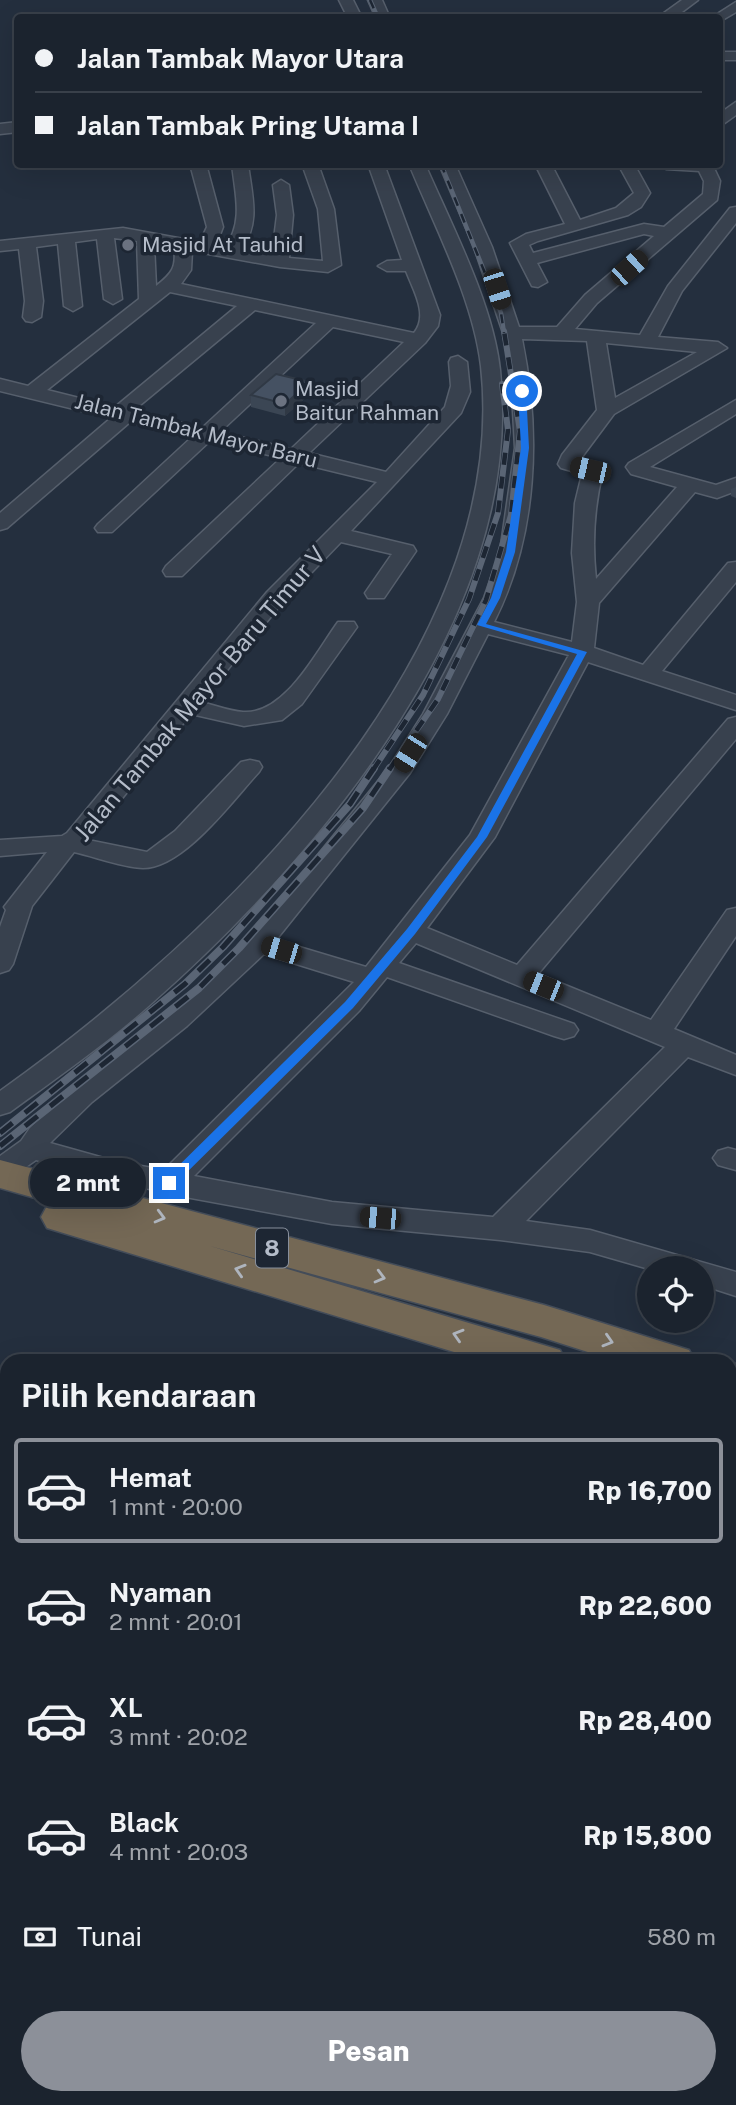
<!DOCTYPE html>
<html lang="id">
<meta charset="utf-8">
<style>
:root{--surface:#1b232e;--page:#242b36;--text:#f1f3f6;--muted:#a0a4aa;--line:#39404a;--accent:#8c9099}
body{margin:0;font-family:"Public Sans",sans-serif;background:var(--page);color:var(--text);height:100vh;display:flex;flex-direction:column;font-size:26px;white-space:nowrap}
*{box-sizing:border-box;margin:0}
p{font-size:23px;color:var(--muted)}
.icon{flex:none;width:38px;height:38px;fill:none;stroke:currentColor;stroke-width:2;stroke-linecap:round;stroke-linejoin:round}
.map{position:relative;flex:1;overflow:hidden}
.side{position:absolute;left:0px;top:1354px;width:737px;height:751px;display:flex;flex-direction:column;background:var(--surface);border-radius:21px 21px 0 0;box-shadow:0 7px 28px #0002,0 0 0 2px var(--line)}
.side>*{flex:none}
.hud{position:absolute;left:14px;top:14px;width:709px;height:154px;border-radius:7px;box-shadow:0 7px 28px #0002,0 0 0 2px var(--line);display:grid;align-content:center;height:154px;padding:0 21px;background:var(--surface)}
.fabs{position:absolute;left:637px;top:1256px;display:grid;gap:14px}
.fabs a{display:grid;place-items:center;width:77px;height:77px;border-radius:50%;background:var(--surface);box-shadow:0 7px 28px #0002,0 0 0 2px var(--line);font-size:35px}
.end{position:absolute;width:32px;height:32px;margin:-16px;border:9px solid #1a73e8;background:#fff;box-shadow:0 0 0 4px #fff}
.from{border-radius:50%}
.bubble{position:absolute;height:49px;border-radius:24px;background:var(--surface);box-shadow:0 7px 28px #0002,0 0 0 2px var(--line);font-size:23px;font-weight:800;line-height:49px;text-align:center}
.car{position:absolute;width:21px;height:42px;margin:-21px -10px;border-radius:9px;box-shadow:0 0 5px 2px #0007;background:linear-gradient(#222 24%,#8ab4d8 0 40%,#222 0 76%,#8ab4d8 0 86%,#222 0)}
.hud b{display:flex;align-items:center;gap:24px;height:66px;font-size:26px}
.hud b+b{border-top:2px solid var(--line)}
.hud i{width:18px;height:18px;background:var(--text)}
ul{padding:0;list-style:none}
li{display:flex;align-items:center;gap:21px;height:105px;margin:0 14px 10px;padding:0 7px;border:4px solid transparent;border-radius:7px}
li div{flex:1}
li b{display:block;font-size:26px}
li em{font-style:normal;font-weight:800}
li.active{border-color:var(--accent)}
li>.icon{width:63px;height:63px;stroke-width:1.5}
h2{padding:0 21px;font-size:32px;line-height:84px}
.pay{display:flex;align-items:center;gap:18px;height:77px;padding:0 21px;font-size:26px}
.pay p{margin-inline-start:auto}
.button{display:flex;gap:14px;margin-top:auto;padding:14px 21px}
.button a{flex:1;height:80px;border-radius:42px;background:var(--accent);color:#fff;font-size:28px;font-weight:800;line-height:80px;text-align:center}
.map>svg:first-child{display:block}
</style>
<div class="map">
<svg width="736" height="2105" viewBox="0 0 736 2105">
<rect width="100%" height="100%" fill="#242f3e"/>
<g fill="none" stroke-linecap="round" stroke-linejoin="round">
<defs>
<g id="minor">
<path d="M339 0H353L362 18H348Z"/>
<path d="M368 0H382L390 18H376Z"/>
<path d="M682 0H698L674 18H657Z"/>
<path d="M736 2V12L719 22V18H711Z"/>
<rect x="719" y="52" width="17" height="8"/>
<path d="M736 102V115L719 127V114Z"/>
<path d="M18 122V132L0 134V124Z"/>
<path d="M190 164H206L223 227 216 245 225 247C244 222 235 194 232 164H248C252 196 261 223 241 250L272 255 277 215 273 185 281 180 289 185 293 215 289 258 323 261 318 209 302 164H318L334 209 341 265 328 272 280 267 192 251 191 270 181 284 414 333C429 315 413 290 406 271H387L378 266 387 261 402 260 368 164H384L440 315 438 326 425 343 309 453 386 472 445 407 451 386 449 362 451 358 458 356 467 362 470 392 461 413 351 531 413 546 416 551 384 598H368L365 593 392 554 341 542 283 602 201 702C214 705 229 711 243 712 285 715 316 652 338 622H354L357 627 302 704 282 720 244 726 191 714 88 840 147 852 175 831 241 762 250 760 259 762 262 767 259 772C233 800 184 868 143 868 121 867 96 857 74 852L32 906 13 964 9 970 0 973V927L6 910 4 907 47 852 0 856V840L62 836 67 833 267 592 377 482 299 463 182 576H166L163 571 166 566 281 458 210 441 112 532H98L95 528 98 524 192 437 130 422 7 528 0 530V513L111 418 0 391V379L28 386 139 299 137 241 114 238 122 299 113 304 104 299 97 239 75 242 82 306 73 311 64 306 58 244 36 247 43 301 41 317 32 322 26 321 23 317 25 301 19 249 0 251V241L123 228 200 242 207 227ZM154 244 174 248C177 268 171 274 156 286ZM170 292 237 306 115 407 47 390ZM255 310 316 323 202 428 133 411ZM333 327 404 342 291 449 220 432Z"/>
<path d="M409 164H425C452 226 493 304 500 370 525 613 322 852 152 1003 107 1043 58 1077 10 1112L0 1115V1091C214 939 513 655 481 366 473 299 435 227 409 164Z"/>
<path d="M439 164H455L492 247 519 327H557L585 295 654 236 644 234 537 263 547 282 538 287 532 286 510 243 526 234 565 224 535 164H551L580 220 616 208 634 193 618 164H634L650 193 641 207 628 215 538 241 529 245 533 253 644 224 664 227 703 194 704 181 699 171 666 169 665 164H712L720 181 717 200 597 303 575 329 640 335 668 286 730 208 736 207V223L682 291 658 337 718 342 727 348 614 414 579 461 600 467 603 471C594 507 592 542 596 579L677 487 631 474 626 467 629 463 736 400V414L650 467 716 485 736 478V491L717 498 695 492 599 603 594 648 643 665 728 563 736 562V582L662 671 736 695V710L588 662 495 837 427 928 517 965 728 719 736 717V739L538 974 651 1020 727 910 736 908V936L674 1029 736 1055V1075L688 1057 526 1221 590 1230 736 1272V1296L702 1285V1269H649L590 1252 500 1240 332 1224 169 1194 36 1160 10 1178 0 1181V1156L21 1141 30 1128 72 1088 167 1014 250 938 388 769 423 714 484 598 500 552 515 448 511 375 503 333 474 247ZM522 339 587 341 597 410 562 455 558 464 561 468 582 474 575 503 572 553 577 602 572 642 494 622C538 535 541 432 522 339ZM606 343 697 352 615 398ZM488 634 569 655 470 835 366 967 276 940 410 773 447 714ZM416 943 665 1047 493 1217 332 1202 194 1176 359 1011 387 977 554 1036 564 1039 574 1036 578 1030 574 1024 399 963ZM264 954 354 982 164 1170 118 1162 50 1143 92 1102 187 1026Z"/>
<path d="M728 1148 736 1150V1170L718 1165 713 1158 718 1151Z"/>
<path d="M7 2056V2098H17L7 2105H0V2059Z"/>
</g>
<g id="major">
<path d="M0 1748 7 1751V1793L0 1791Z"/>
<path d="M580 2098H642L645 2105H583Z"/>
</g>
<g id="highway">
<path d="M0 1160 544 1305 689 1350 695 1362H619L541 1337 210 1246 560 1350 566 1362H487L47 1228 41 1217 47 1206 56 1204 0 1188Z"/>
<path d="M730 1362 736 1364V1398L730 1396Z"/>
<path d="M730 1402 736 1404V1440L730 1438Z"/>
</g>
</defs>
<!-- minor casing -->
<use href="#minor" stroke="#565f6c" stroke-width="3"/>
<!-- major casing -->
<use href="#major" stroke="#414a57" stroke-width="3"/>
<!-- highway casing -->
<use href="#highway" stroke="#434c59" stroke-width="3"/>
<!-- minor -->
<use href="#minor" fill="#38414e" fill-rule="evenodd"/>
<!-- major -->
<use href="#major" fill="#56606e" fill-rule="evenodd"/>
<!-- highway -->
<use href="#highway" fill="#746855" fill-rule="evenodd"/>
<defs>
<g id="rail-far2">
<path d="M370 0 378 18"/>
<path d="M441 164 501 313 504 333"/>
</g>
<g id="rail-far1">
<path d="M373 770 423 695 469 599 498 513 508 430 502 384"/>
<path d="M389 770 438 699 486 600 511 515 520 431 504 331"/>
</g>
<g id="rail">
<path d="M0 1133 185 984 223 947 350 804 374 768"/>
<path d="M0 1146 199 988 239 948 363 808 390 768"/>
</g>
</defs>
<!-- rail-far2 casing -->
<use href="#rail-far2" stroke="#5a6575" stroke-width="4.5"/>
<!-- rail-far1 casing -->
<use href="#rail-far1" stroke="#5a6575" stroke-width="6"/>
<!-- rail casing -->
<use href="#rail" stroke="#5a6575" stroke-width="8"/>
<!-- rail-far2 -->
<use href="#rail-far2" stroke="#1d2633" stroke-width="2.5" stroke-dasharray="9" stroke-linecap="butt"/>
<!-- rail-far1 -->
<use href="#rail-far1" stroke="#1d2633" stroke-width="4.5" stroke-dasharray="12" stroke-linecap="butt"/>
<!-- rail -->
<use href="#rail" stroke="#1d2633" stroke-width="5" stroke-dasharray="16" stroke-linecap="butt"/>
</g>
<!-- wall -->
<g fill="#3b4654">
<path d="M310 394 285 416 251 407V395Z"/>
<path d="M736 487V498L731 496V489Z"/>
</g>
<!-- shaded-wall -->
<path fill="#303945" d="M310 382V394L285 416V404Z"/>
<!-- building -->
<path fill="#455162" stroke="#303945" stroke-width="2" d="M276 374 310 382 285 404 251 395Z"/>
<!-- one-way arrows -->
<defs><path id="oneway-chevron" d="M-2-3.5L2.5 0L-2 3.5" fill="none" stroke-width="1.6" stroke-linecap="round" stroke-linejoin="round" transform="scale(1.75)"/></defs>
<g stroke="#aeb4bd">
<use href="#oneway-chevron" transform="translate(160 1217) rotate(15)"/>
<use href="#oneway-chevron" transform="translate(240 1270) rotate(-163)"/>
<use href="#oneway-chevron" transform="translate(380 1277) rotate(15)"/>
<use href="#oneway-chevron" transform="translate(458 1335) rotate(-163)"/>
<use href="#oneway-chevron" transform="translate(608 1341) rotate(17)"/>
</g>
<!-- route -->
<path fill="#1a73e8" d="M522 389 526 391 529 448 515 552 500 598 486 624 587 652 487 837 415 934 353 1008 173 1186H164V1180L345 1002 407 929 477 837 577 654 477 625 491 598 506 552 521 448 518 391Z"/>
<!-- markers -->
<g fill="#6b7280" stroke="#1d2633" stroke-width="2.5">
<circle cx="128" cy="245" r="7"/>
<circle cx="281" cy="401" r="7"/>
</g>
<g text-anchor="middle" stroke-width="7" stroke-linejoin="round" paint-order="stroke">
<!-- far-poi labels -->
<g font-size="21" fill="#b4bcc9" stroke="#1d2633" text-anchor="start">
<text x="142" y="252">Masjid At Tauhid</text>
<text x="295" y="396">Masjid<tspan x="295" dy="24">Baitur Rahman</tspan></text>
</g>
<!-- far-street labels -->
<g font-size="21" fill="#b4bcc9" stroke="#1d2633">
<text transform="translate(196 431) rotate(14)" y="7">Jalan Tambak Mayor Baru</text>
</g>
<!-- shield labels -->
<rect fill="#1d2633" stroke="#878f9c" stroke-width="2" x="256" y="1228.5" width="32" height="39" rx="5"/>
<g font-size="23" font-weight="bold" fill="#b4bcc9">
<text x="272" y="1256">8</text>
</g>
<!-- street labels -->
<g font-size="24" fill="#b4bcc9" stroke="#1d2633">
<text transform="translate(200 694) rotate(-50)" y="8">Jalan Tambak Mayor Baru Timur V</text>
</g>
</g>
</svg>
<div class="fabs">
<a><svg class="icon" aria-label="locate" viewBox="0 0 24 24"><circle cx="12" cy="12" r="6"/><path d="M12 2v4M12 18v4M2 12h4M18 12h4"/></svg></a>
</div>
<i class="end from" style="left:522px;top:391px"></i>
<i class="end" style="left:169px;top:1183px"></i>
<div class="bubble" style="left:30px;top:1158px;width:116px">2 mnt</div>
<i class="car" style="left:629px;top:268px;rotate:48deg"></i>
<i class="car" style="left:497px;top:289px;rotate:162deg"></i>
<i class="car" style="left:590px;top:470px;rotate:283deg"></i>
<i class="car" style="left:410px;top:753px;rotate:212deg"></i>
<i class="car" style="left:281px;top:950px;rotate:287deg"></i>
<i class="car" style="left:543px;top:986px;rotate:292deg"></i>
<i class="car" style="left:380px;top:1218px;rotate:275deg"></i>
<div class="hud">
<b><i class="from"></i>Jalan Tambak Mayor Utara</b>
<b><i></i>Jalan Tambak Pring Utama I</b>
</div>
<section class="side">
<h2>Pilih kendaraan</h2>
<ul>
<li class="active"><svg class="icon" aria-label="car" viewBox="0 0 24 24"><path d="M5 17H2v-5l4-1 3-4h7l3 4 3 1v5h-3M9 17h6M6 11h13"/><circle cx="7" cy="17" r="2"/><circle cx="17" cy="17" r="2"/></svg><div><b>Hemat</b><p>1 mnt · 20:00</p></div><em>Rp 16,700</em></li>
<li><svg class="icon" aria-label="car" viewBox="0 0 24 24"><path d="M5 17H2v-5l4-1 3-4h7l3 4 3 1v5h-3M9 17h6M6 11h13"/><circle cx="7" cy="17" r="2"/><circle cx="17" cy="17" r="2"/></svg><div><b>Nyaman</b><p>2 mnt · 20:01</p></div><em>Rp 22,600</em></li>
<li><svg class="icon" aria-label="car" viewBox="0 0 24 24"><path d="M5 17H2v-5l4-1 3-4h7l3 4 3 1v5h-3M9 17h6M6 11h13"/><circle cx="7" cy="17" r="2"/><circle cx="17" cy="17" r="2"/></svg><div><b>XL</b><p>3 mnt · 20:02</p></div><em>Rp 28,400</em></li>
<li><svg class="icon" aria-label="car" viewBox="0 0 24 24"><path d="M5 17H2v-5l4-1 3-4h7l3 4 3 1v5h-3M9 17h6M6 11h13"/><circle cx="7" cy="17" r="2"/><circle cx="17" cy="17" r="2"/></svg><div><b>Black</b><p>4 mnt · 20:03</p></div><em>Rp 15,800</em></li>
</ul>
<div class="pay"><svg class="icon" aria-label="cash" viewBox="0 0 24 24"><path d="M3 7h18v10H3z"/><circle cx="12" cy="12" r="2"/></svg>Tunai<p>580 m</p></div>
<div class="button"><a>Pesan</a></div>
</section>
</div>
